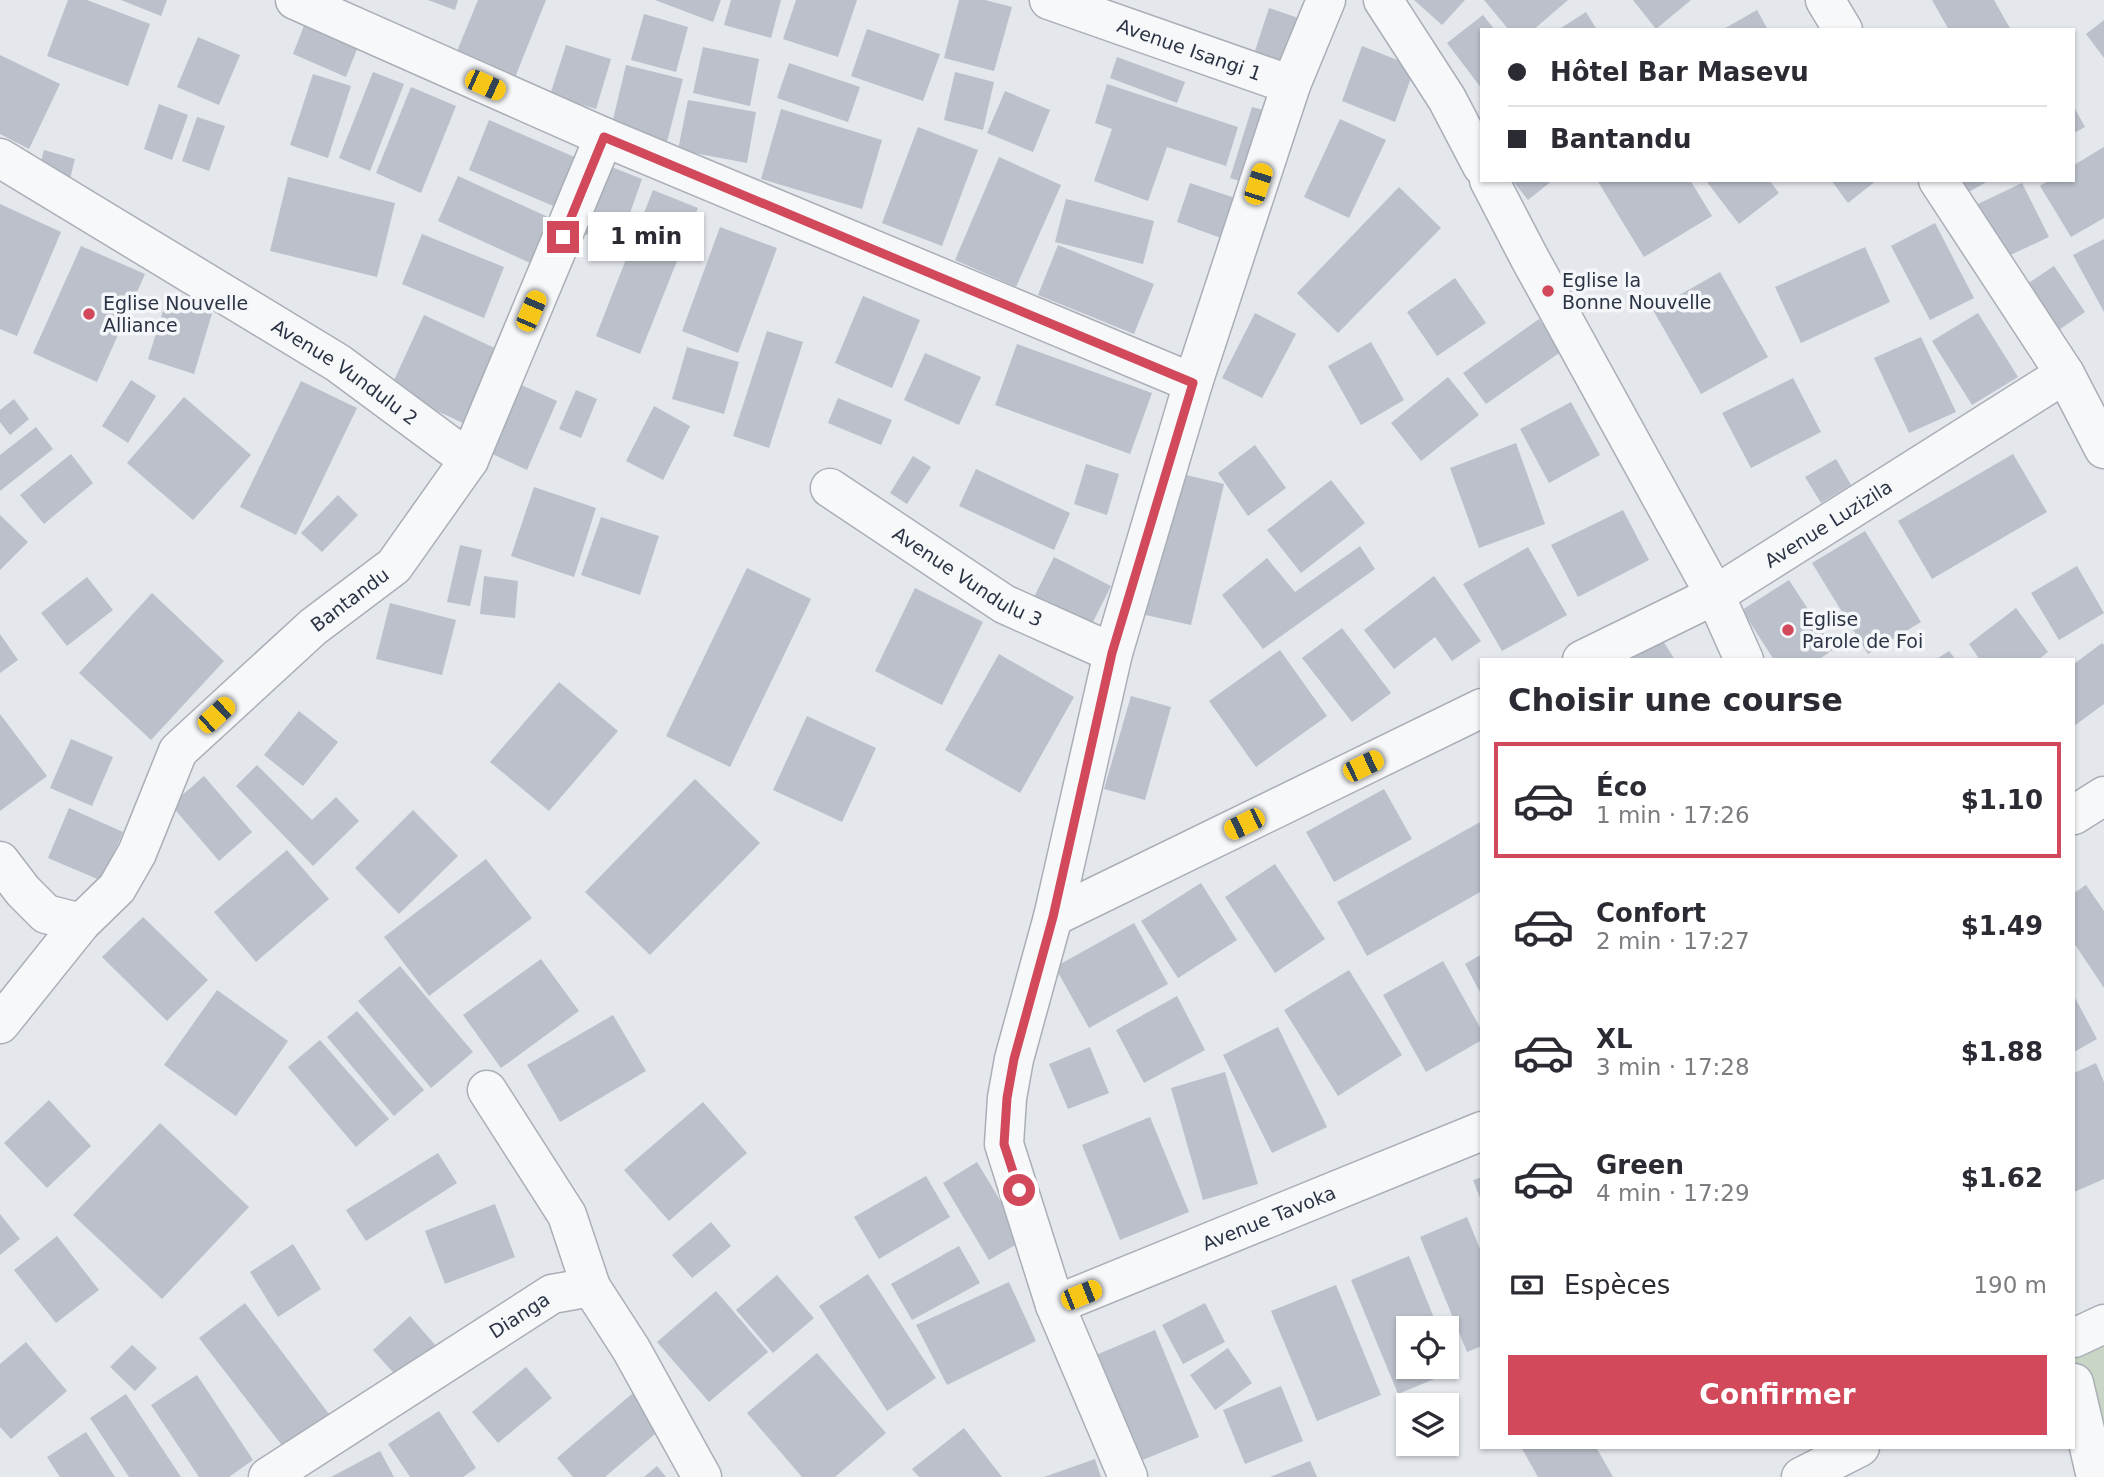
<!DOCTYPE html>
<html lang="fr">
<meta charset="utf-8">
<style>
:root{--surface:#fff;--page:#f7f7f7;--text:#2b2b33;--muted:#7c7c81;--line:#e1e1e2;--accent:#d1495b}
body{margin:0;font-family:"DejaVu Sans",sans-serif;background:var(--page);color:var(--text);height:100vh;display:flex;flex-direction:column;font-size:26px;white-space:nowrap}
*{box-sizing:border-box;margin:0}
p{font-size:23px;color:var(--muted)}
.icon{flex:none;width:38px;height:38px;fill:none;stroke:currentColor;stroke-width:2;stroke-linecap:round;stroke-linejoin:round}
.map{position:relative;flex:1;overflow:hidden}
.details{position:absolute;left:1480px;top:658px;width:595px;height:791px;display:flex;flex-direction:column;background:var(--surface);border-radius:0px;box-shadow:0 2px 5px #0004}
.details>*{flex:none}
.banner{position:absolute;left:1480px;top:28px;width:595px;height:154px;border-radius:0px;box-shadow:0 2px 5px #0004;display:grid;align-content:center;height:154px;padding:0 28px;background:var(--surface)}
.tools{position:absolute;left:1396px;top:1316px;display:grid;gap:14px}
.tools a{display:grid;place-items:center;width:63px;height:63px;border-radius:0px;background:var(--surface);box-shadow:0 2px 5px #0004;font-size:35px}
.end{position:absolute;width:32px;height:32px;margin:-16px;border:9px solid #d1495b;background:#fff;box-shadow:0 0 0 4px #fff}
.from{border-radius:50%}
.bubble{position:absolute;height:49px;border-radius:0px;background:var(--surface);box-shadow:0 2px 5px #0004;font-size:23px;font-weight:600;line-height:49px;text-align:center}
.car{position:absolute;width:21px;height:42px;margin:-21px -10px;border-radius:9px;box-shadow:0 0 5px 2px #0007;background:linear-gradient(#f5c518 24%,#345 0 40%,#f5c518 0 76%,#345 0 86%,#f5c518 0)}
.banner b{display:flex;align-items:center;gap:24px;height:66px;font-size:26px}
.banner b+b{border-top:2px solid var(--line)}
.banner i{width:18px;height:18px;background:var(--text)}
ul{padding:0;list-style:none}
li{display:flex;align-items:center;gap:21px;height:116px;margin:0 14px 10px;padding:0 14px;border:4px solid transparent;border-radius:0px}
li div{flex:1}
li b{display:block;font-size:26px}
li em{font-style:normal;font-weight:600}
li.active{border-color:var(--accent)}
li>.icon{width:63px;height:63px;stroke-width:1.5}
h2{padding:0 28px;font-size:32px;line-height:84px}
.pay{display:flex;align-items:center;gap:18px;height:77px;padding:0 28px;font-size:26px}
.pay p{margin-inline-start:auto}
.primary-button{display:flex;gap:14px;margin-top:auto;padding:14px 28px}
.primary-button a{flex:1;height:80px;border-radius:0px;background:var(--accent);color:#fff;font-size:28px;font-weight:600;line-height:80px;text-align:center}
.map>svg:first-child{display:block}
</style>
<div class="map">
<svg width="2104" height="1477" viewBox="0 0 2104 1477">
<rect width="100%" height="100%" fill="#e4e7ec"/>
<!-- green -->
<path fill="#c9d6c5" d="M2104 1323V1430L2074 1364V1338Z"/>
<!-- building -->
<g fill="#bbc0ca">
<path d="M68 0H87L150 24 128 86 47 56Z"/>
<path d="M121 0H167L161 16Z"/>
<path d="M428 0H458L455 10Z"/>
<path d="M478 0H546L514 80 455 56Z"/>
<path d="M655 0H721L713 22Z"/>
<path d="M731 0H781L771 38 724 25Z"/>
<path d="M796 0H857L838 57 783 39Z"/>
<path d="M959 0H985L1012 7 994 71 944 58Z"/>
<path d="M1414 0H1465L1442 25Z"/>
<path d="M1484 0H1568L1533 30H1509Z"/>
<path d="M1633 0H1691L1656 29Z"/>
<path d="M1932 0H1994L2011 30H1949Z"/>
<path d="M1269 8 1301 19 1283 74 1251 63Z"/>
<path d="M1757 10 1768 30H1722Z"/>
<path d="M1586 12 1597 30H1558Z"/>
<path d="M644 14 688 27 676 72 631 60Z"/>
<path d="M1483 15 1495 30H1482V89L1447 43Z"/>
<path d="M2104 20V58L2086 34Z"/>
<path d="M305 23 359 44 346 77 293 54Z"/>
<path d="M867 29 940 54 923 101 851 76Z"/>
<path d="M198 37 240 55 219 105 177 87Z"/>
<path d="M566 45 611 59 596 109 550 95Z"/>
<path d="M1362 46 1415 67 1395 122 1342 101Z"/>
<path d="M703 47 759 59 750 106 693 93Z"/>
<path d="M0 55 60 84 29 149 0 134Z"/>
<path d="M1117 57 1185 82 1177 103 1110 78Z"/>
<path d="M789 63 860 87 848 122 777 98Z"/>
<path d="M626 65 683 79 667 142 611 128Z"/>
<path d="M373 72 404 84 370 171 339 158Z"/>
<path d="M955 72 994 82 983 130 944 120Z"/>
<path d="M313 74 351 86 328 158 290 145Z"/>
<path d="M1107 84 1238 127 1226 166 1167 147 1148 201 1094 181 1112 129 1095 123Z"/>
<path d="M411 87 456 106 421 193 376 173Z"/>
<path d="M1005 91 1050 110 1033 152 987 133Z"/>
<path d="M688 100 756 112 747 163 678 150Z"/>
<path d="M159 104 188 115 172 160 144 149Z"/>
<path d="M1252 107 1275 113 1253 185 1230 178Z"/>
<path d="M2074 107 2085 127 2074 133Z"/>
<path d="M781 109 882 140 862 209 761 179Z"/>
<path d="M197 117 225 126 209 171 182 161Z"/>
<path d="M1340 119 1386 140 1349 218 1304 197Z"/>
<path d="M489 120 586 162 565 211 469 170Z"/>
<path d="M918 127 978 150 942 246 882 223Z"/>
<path d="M2104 147V218L2071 237 2040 186 2049 180H2074V165Z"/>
<path d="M44 150 75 159 69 183 38 174Z"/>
<path d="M999 157 1061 185 1016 287 955 260Z"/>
<path d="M609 166 642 179 618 247 585 234Z"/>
<path d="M458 176 559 222 539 267 438 221Z"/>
<path d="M288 177 395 203 377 277 270 251Z"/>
<path d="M1512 180H1553L1528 200Z"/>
<path d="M1597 180H1690L1712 216 1644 257Z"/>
<path d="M1709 180H1769L1779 193 1739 224 1707 182Z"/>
<path d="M1831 180H1877L1848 203Z"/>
<path d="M1960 180H1990L1967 193Z"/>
<path d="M1190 183 1235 198 1221 238 1177 222Z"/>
<path d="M2022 183 2049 237 2004 258 1978 204Z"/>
<path d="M1399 187 1441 228 1338 333 1297 293Z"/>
<path d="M653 190 698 208 640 354 596 336Z"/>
<path d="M1066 199 1154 221 1143 264 1055 242Z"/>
<path d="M0 204 61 232 17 336 0 329Z"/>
<path d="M1935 223 1974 298 1930 320 1891 246Z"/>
<path d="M720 227 777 248 738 353 682 331Z"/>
<path d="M422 234 504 267 484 318 402 284Z"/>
<path d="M2104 239V312L2073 255Z"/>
<path d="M1058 245 1154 284 1134 334 1038 295Z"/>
<path d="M81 246 145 274 97 382 33 353Z"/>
<path d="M1865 247 1890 302 1801 343 1775 287Z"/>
<path d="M2054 266 2085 312 2047 338 2015 292Z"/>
<path d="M1720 272 1768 357 1701 394 1653 310Z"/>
<path d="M1455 278 1486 323 1437 356 1407 312Z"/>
<path d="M168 295 213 310 194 374 148 359Z"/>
<path d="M863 296 920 320 892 388 835 363Z"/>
<path d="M1255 313 1296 334 1262 398 1222 378Z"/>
<path d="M1978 313 2018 377 1972 405 1932 341Z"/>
<path d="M424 315 499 350 465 424 390 389Z"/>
<path d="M1539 319 1562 351 1486 404 1463 373Z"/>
<path d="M767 331 803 342 769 448 733 436Z"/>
<path d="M1921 337 1956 412 1909 433 1874 358Z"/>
<path d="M1371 342 1404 400 1361 425 1328 366Z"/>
<path d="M1017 344 1152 393 1130 454 995 405Z"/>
<path d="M687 347 739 362 724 414 672 399Z"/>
<path d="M925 353 981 377 959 425 904 400Z"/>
<path d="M1448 377 1479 415 1421 461 1391 423Z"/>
<path d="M1793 378 1821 432 1751 468 1722 413Z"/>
<path d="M131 380 156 396 128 443 102 426Z"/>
<path d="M301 381 357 408 296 535 240 507Z"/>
<path d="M519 384 557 401 527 470 488 452Z"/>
<path d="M576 390 597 399 581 438 559 429Z"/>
<path d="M184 397 251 455 193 520 127 463Z"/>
<path d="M838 398 892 420 881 445 828 423Z"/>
<path d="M14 399 29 419 10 435 0 422V410Z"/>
<path d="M1571 402 1600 455 1549 483 1520 429Z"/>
<path d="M654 406 690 426 663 480 626 461Z"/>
<path d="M36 427 53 449 0 491V455Z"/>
<path d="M1516 443 1545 524 1479 548 1450 468Z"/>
<path d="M1255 445 1286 488 1248 516 1218 473Z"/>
<path d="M71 454 93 483 44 524 20 495Z"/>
<path d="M2013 454 2047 512 1932 579 1898 521Z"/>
<path d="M913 456 931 467 907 504 890 493Z"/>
<path d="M1836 459 1851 485 1821 503 1805 477Z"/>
<path d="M1086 464 1119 474 1107 515 1074 504Z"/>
<path d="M976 469 1070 513 1054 550 959 506Z"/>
<path d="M1174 472 1224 484 1191 625 1141 614Z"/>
<path d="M1331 480 1365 523 1301 573 1267 530Z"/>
<path d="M534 487 596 508 574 577 511 556Z"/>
<path d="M338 495 358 515 322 552 301 533Z"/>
<path d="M1623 510 1649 560 1578 597 1551 545Z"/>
<path d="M0 515 28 542 0 570Z"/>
<path d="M601 517 659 536 640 595 581 575Z"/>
<path d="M1865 531 1921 622 1868 654 1812 563Z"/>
<path d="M460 545 482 550 470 606 447 602Z"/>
<path d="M1360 546 1375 569 1263 649 1222 595 1267 558 1295 592Z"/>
<path d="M1528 547 1567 615 1502 651 1463 584Z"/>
<path d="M1054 557 1111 586 1089 630 1032 601Z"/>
<path d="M2077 566 2104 613 2059 640 2031 593Z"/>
<path d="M747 568 811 599 730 767 666 736Z"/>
<path d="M484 576 518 581 515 618 480 614Z"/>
<path d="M1434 576 1481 641 1452 661 1435 637 1394 669 1364 630Z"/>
<path d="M87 577 113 610 67 646 41 613Z"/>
<path d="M1789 580 1834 649 1818 660H1774L1742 610Z"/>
<path d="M915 588 983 622 942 705 875 671Z"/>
<path d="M152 593 224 661 151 740 79 673Z"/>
<path d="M390 603 456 620 442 675 376 659Z"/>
<path d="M2016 608 2048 652 2038 660H1980L1969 644Z"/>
<path d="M1342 628 1391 693 1352 722 1302 658Z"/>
<path d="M1658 633 1675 660H1613Z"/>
<path d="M0 634 18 660 0 673Z"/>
<path d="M2102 643 2104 645V704L2074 726V664Z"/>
<path d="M1280 650 1327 716 1256 767 1209 701Z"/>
<path d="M1949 651 1956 660H1935Z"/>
<path d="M999 654 1074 697 1020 793 945 750Z"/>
<path d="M559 682 618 731 549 811 490 762Z"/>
<path d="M1131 696 1171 707 1145 800 1104 789Z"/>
<path d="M299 711 338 742 303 786 264 755Z"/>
<path d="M0 714 47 776 0 811Z"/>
<path d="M807 716 876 748 842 822 773 790Z"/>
<path d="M71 739 113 757 92 806 50 788Z"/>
<path d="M257 765 312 820 336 797 359 821 313 866 236 786Z"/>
<path d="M204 776 252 832 219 861 171 805Z"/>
<path d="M695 779 760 843 650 955 585 892Z"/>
<path d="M1384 789 1412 839 1334 882 1306 832Z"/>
<path d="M69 808 123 832 102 881 48 858Z"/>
<path d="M413 810 458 856 399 914 355 868Z"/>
<path d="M1482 821V891L1367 956 1337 902Z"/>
<path d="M287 850 329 899 256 962 214 912Z"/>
<path d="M486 859 532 918 429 996 384 937Z"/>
<path d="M1275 864 1325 939 1275 973 1225 897Z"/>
<path d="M1201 883 1237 940 1178 978 1141 921Z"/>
<path d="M2086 885 2104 911V988L2074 943V893Z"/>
<path d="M143 917 208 980 167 1021 102 957Z"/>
<path d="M1134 923 1168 984 1089 1028 1055 967Z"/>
<path d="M1482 954V996L1465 964Z"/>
<path d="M541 959 579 1011 501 1068 463 1015Z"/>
<path d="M1443 961 1482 1031V1040L1426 1072 1383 995Z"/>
<path d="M400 966 473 1052 431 1088 358 1001Z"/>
<path d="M1349 970 1402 1055 1338 1096 1284 1010Z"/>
<path d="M217 990 288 1041 236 1116 164 1065Z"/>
<path d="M1177 996 1205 1050 1144 1083 1116 1030Z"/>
<path d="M2074 996 2097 1039 2074 1052Z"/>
<path d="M357 1011 424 1090 394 1116 327 1037Z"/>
<path d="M613 1015 646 1071 560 1122 527 1065Z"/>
<path d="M1278 1027 1327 1127 1272 1153 1223 1055Z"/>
<path d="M320 1040 389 1119 356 1147 288 1067Z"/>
<path d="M1090 1047 1109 1093 1068 1109 1049 1064Z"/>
<path d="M2096 1063 2104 1082V1179L2074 1192V1073Z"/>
<path d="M1225 1072 1258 1184 1203 1200 1171 1088Z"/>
<path d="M49 1100 91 1146 47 1188 4 1143Z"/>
<path d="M703 1102 747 1153 669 1221 624 1170Z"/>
<path d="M1150 1117 1189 1212 1120 1240 1082 1145Z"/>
<path d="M160 1123 249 1207 162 1299 73 1215Z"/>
<path d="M438 1153 457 1183 366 1241 346 1210Z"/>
<path d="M977 1162 1024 1240 989 1260 943 1183Z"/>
<path d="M926 1176 950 1217 879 1259 854 1217Z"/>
<path d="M1482 1177V1203L1473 1180Z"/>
<path d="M495 1204 515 1257 445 1284 425 1231Z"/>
<path d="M0 1214 20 1239 0 1255Z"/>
<path d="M1467 1217 1482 1254V1346L1467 1352 1420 1237Z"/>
<path d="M711 1222 731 1246 692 1278 672 1255Z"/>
<path d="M57 1236 99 1290 56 1323 14 1270Z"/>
<path d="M293 1244 321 1289 278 1317 250 1272Z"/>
<path d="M959 1246 980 1283 912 1320 891 1284Z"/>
<path d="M1409 1256 1438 1328H1409V1367H1447V1350L1456 1370 1398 1394 1351 1280Z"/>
<path d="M868 1274 936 1378 887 1411 819 1306Z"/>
<path d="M777 1275 814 1318 773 1353 736 1310Z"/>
<path d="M1009 1282 1036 1341 947 1385 916 1325Z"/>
<path d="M1336 1285 1381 1395 1317 1421 1271 1311Z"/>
<path d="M716 1291 768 1352 709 1402 657 1342Z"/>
<path d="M245 1303 329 1414 284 1448 199 1338Z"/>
<path d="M1205 1303 1225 1342 1183 1364 1162 1325Z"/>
<path d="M410 1316 436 1346 399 1379 373 1350Z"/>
<path d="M1155 1330 1199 1437 1140 1461 1096 1355Z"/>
<path d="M26 1342 67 1391 11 1439 0 1427V1364Z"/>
<path d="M132 1345 157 1368 135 1391 110 1367Z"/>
<path d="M1228 1348 1252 1383 1215 1410 1190 1375Z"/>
<path d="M817 1353 886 1433 835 1477H802L747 1413Z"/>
<path d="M526 1367 552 1398 498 1443 472 1412Z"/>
<path d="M197 1375 253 1460 229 1477H199L151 1405Z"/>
<path d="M1281 1386 1303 1441 1245 1464 1223 1410Z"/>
<path d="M633 1393 662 1428 605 1477H573L557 1458Z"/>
<path d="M126 1394 181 1477H129L90 1418Z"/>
<path d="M439 1411 476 1468 463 1477H410L388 1444Z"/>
<path d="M964 1428 1002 1477H919L912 1469Z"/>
<path d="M86 1432 115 1477H60L47 1457Z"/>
<path d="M1521 1447H1596L1613 1477H1538Z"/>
<path d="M380 1451 394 1477H331Z"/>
<path d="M1095 1459 1101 1477H1044Z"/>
<path d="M1310 1461 1317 1477H1270Z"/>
<path d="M657 1466 666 1477H644Z"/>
</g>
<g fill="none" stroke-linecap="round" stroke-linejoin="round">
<defs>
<g id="minor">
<path d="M295 0 604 137 1193 383"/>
<path id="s1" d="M1049 0 1291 85"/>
<path d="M1383 0 1447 99 1482 166"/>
<path d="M1825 0 1843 30"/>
<path id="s2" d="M0 158 338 363 469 460"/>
<path d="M1489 180 1529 257 1715 595 1744 660"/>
<path d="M1938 180 2065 374 2104 449"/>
<path id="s3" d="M830 488 1004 604 1113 653"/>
<path id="s4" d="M1582 660 1715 595 2065 374"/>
<path d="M2074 815 2104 796"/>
<path id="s5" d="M0 861 23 891 46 914 81 923 117 888 137 853 178 751 313 627 394 566 469 460 604 137"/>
<path d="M1053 917 1482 708"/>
<path d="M0 1024 81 923"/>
<path d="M487 1090 567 1215 591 1287 631 1349 702 1477"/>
<path id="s6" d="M1055 1305 1482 1131"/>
<path d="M2074 1338 2104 1324"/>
<path d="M2074 1383 2096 1477"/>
<path id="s7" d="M268 1477 552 1294 591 1287"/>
<path d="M1128 1477 1055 1305 1004 1144 1007 1098 1014 1059 1053 917 1113 653 1193 383 1291 85 1326 0"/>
<path d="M1801 1477 1860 1447"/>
</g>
</defs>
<!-- minor casing -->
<use href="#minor" stroke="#a9aeb7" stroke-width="41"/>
<!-- minor -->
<use href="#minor" stroke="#f7f8fa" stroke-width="38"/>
</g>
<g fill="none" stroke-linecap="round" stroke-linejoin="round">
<!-- route -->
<path stroke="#d1495b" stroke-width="9" d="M563 237 604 137 1193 383 1112 653 1053 917 1014 1059 1007 1098 1004 1144 1019 1190"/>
</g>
<!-- markers -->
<g fill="#d1495b" stroke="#f4f6f9" stroke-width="2.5">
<circle cx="1548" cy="291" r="7"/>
<circle cx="89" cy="314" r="7"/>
<circle cx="1788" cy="630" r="7"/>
</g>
<g text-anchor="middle" stroke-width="7" stroke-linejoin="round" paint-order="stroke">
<!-- street labels -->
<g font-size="19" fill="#2b3445" stroke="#f4f6f9">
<text dy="7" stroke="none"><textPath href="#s1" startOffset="149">Avenue Isangi 1</textPath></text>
<text dy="7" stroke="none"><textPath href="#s2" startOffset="406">Avenue Vundulu 2</textPath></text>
<text dy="7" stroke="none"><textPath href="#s4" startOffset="282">Avenue Luzizila</textPath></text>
<text dy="7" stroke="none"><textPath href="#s3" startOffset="164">Avenue Vundulu 3</textPath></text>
<text dy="7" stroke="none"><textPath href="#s5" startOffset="536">Bantandu</textPath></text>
<text dy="7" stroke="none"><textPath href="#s6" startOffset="231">Avenue Tavoka</textPath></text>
<text dy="7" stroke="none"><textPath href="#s7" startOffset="299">Dianga</textPath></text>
</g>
<!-- poi labels -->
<g font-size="19" fill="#2b3445" stroke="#f4f6f9" text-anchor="start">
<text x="1562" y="287">Eglise la<tspan x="1562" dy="22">Bonne Nouvelle</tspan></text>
<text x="103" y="310">Eglise Nouvelle<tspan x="103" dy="22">Alliance</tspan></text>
<text x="1802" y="626">Eglise<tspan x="1802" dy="22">Parole de Foi</tspan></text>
</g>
</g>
</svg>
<div class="tools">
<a><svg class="icon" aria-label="locate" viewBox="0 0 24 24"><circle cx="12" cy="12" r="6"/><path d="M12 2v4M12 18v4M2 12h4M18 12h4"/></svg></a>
<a><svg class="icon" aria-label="layers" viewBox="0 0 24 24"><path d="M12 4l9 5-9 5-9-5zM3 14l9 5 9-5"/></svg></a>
</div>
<i class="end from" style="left:1019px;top:1190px"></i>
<i class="end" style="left:563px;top:237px"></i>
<div class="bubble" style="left:588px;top:212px;width:116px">1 min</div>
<i class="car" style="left:485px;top:85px;rotate:114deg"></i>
<i class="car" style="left:1258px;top:184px;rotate:18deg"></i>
<i class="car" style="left:531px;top:311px;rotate:23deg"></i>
<i class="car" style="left:216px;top:715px;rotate:47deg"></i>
<i class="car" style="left:1363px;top:766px;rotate:64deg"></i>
<i class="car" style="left:1244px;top:824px;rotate:244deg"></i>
<i class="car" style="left:1081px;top:1295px;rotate:68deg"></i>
<div class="banner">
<b><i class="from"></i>Hôtel Bar Masevu</b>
<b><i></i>Bantandu</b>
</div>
<section class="details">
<h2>Choisir une course</h2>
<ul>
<li class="active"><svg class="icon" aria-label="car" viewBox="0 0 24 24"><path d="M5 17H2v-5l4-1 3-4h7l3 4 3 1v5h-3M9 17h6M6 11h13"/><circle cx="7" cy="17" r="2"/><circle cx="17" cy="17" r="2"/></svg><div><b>Éco</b><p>1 min · 17:26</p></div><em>$1.10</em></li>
<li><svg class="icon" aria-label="car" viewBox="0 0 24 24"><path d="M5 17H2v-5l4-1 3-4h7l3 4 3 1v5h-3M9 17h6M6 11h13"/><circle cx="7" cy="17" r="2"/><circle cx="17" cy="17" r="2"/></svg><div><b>Confort</b><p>2 min · 17:27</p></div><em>$1.49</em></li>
<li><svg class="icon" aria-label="car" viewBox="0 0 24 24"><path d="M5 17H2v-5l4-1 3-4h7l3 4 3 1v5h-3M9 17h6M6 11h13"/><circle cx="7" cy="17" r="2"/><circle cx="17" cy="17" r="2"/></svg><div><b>XL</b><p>3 min · 17:28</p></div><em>$1.88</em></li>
<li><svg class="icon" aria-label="car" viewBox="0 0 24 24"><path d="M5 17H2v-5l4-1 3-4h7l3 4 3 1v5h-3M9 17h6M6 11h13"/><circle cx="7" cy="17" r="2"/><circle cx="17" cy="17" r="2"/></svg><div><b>Green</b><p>4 min · 17:29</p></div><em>$1.62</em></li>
</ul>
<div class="pay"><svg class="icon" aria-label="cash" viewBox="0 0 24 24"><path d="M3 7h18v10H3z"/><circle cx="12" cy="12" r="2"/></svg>Espèces<p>190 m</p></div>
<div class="primary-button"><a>Confirmer</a></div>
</section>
</div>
